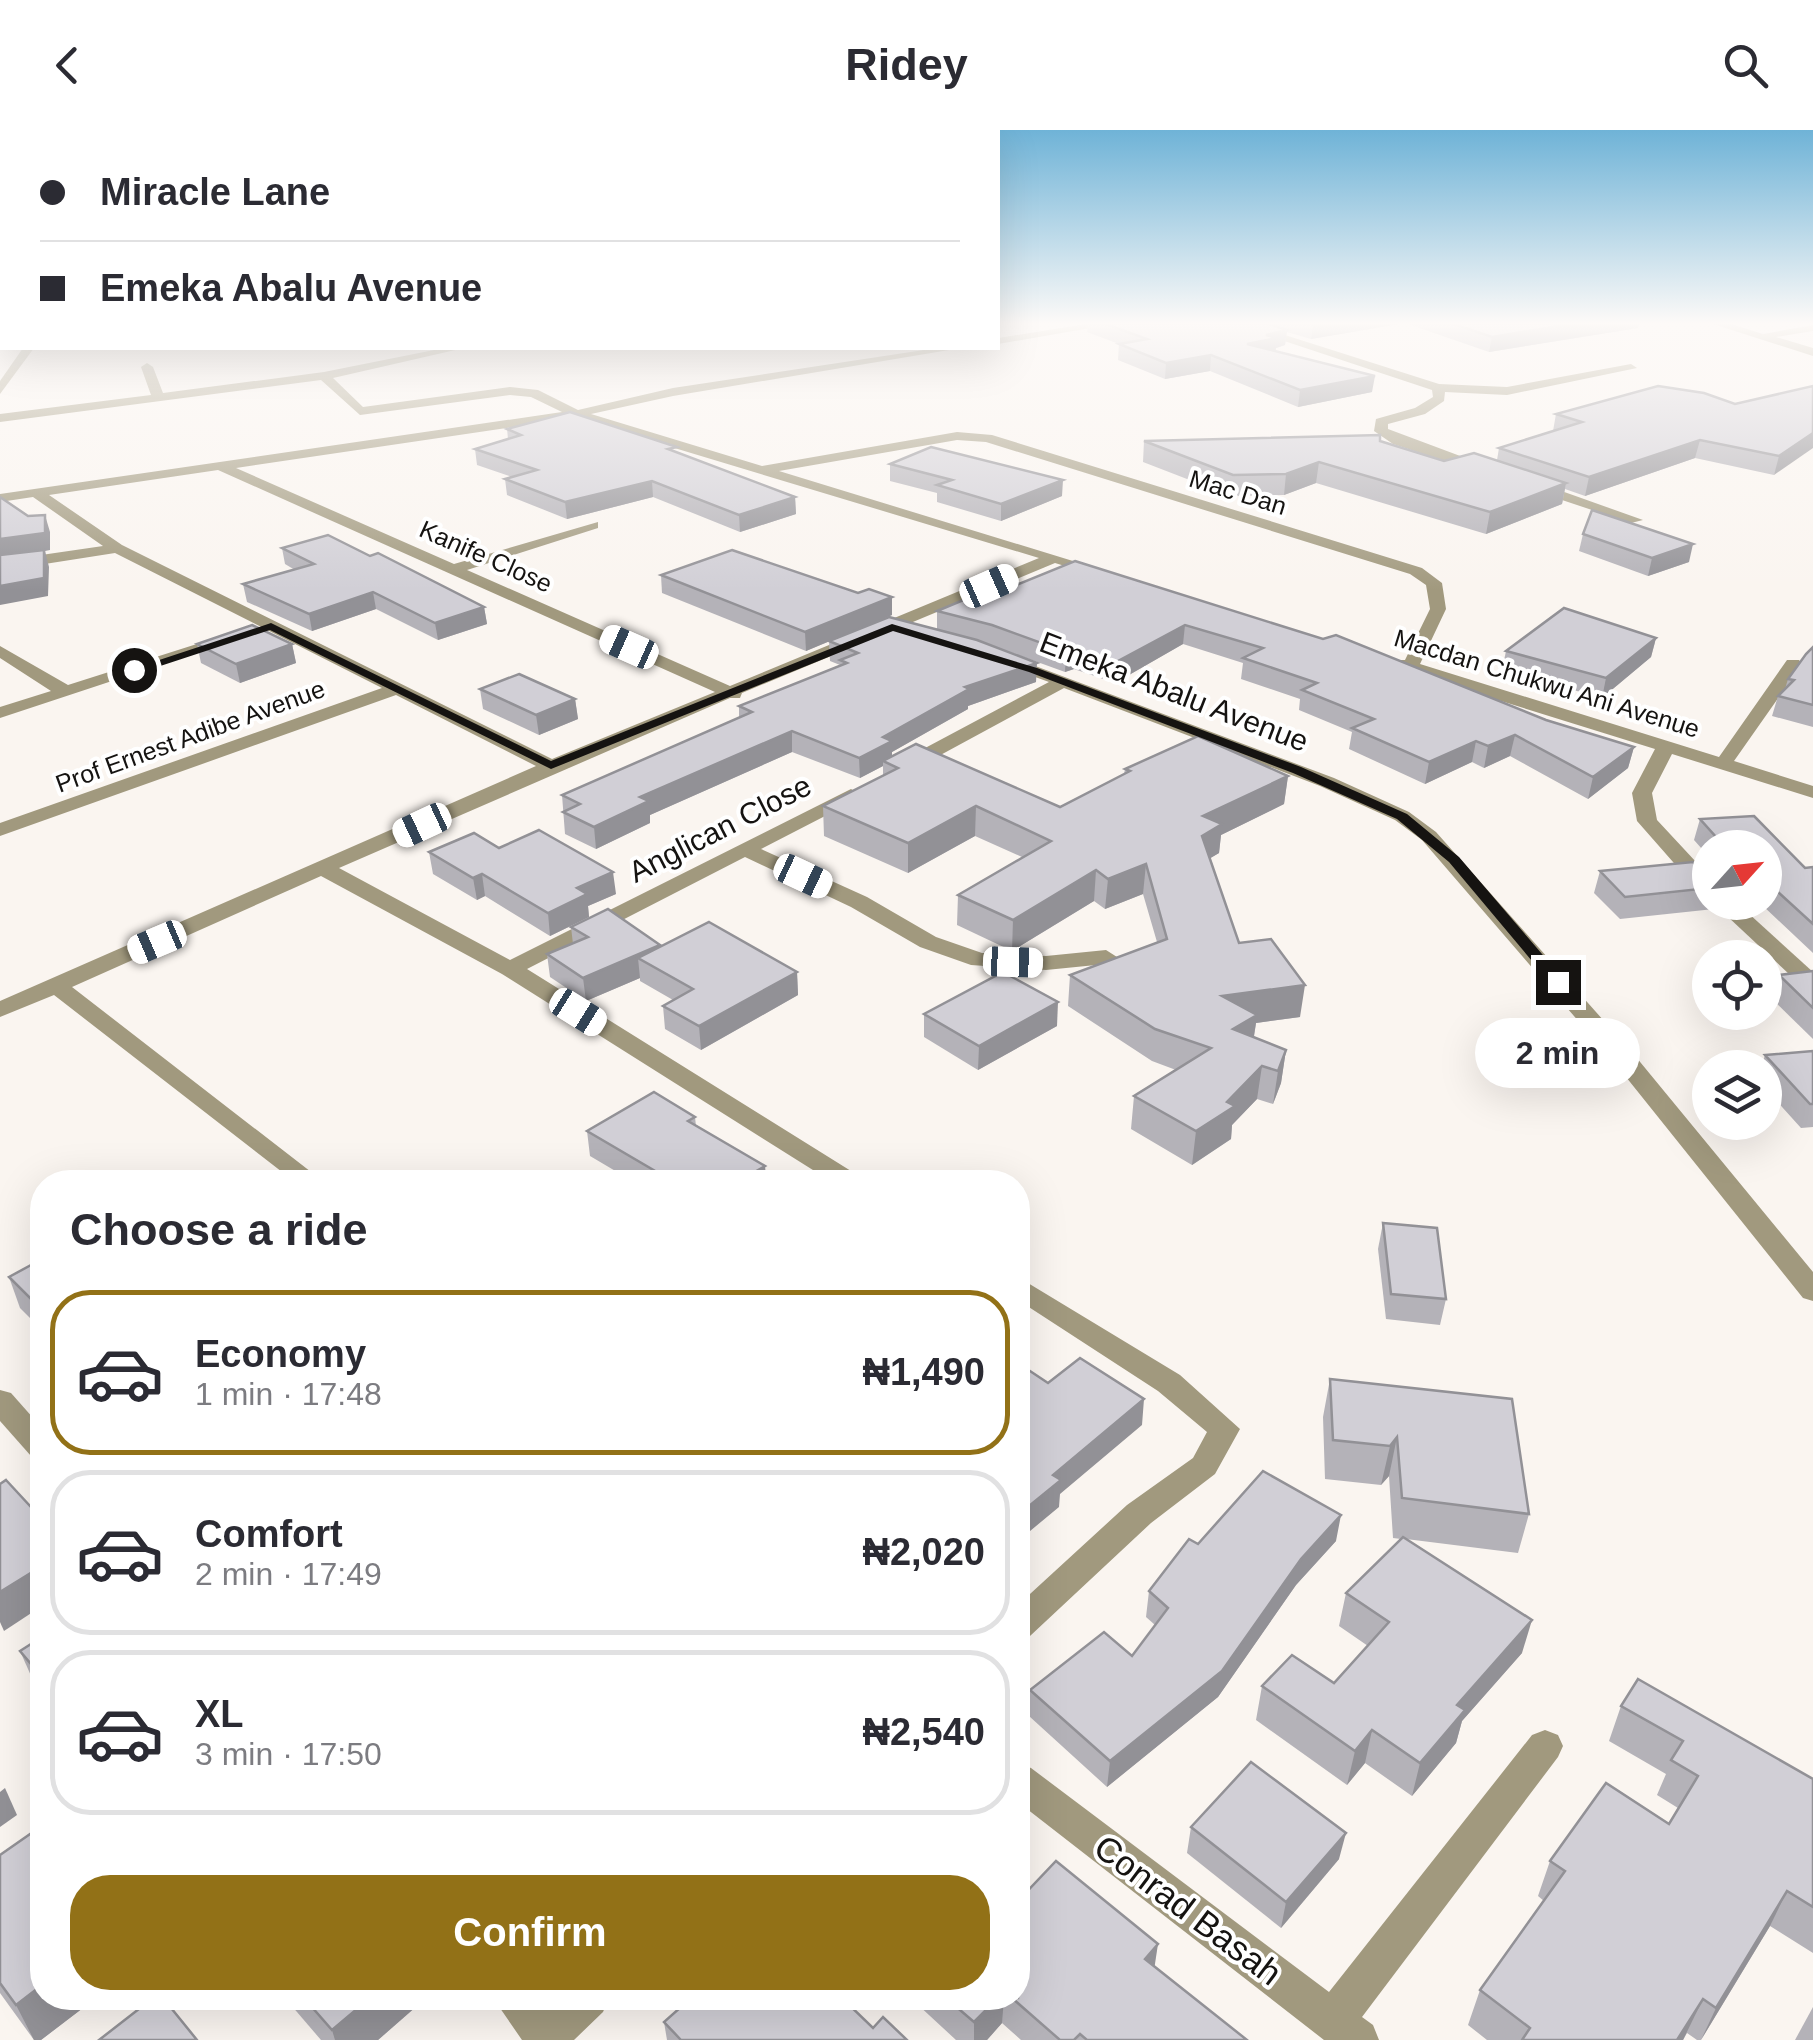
<!DOCTYPE html>
<meta charset="utf-8">
<style>
:root{--surface:#fff;--page:#f7f7f7;--text:#2b2b33;--muted:#7c7c81;--line:#e1e1e2;--accent:#927117}
body{margin:0;font-family:Helvetica,sans-serif;background:var(--page);color:var(--text);height:100vh;display:flex;flex-direction:column;font-size:38px;white-space:nowrap}
*{box-sizing:border-box;margin:0}
p{font-size:32px;color:var(--muted)}
.icon{flex:none;width:55px;height:55px;fill:none;stroke:currentColor;stroke-width:2;stroke-linecap:round;stroke-linejoin:round}
.map{position:relative;flex:1;overflow:hidden}
.side{position:absolute;left:30px;top:1040px;width:1000px;height:840px;display:flex;flex-direction:column;background:var(--surface);border-radius:40px;box-shadow:0 10px 40px #0002}
.side>*{flex:none}
.guide{position:absolute;left:0px;top:0px;width:1000px;height:220px;box-shadow:0 10px 40px #0002;display:grid;align-content:center;height:220px;padding:0 40px;background:var(--surface)}
.needle{width:65px;rotate:63deg}
.fabs{position:absolute;left:1692px;top:700px;display:grid;gap:20px}
.fabs a{display:grid;place-items:center;width:90px;height:90px;border-radius:50%;background:var(--surface);box-shadow:0 10px 40px #0002;font-size:50px}
.end{position:absolute;width:45px;height:45px;margin:-22px;border:12px solid #151311;background:#fff;box-shadow:0 0 0 5px #fff}
.from{border-radius:50%}
.bubble{position:absolute;height:70px;border-radius:35px;background:var(--surface);box-shadow:0 10px 40px #0002;font-size:32px;font-weight:800;line-height:70px;text-align:center}
.car{position:absolute;width:30px;height:60px;margin:-30px -15px;border-radius:12px;box-shadow:0 0 8px 2px #0007;background:linear-gradient(#fff 24%,#345 0 40%,#fff 0 76%,#345 0 86%,#fff 0)}
.guide b{display:flex;align-items:center;gap:35px;height:95px;font-size:38px}
.guide b+b{border-top:2px solid var(--line)}
.guide i{width:25px;height:25px;background:var(--text)}
ul{padding:0;list-style:none}
li{display:flex;align-items:center;gap:30px;height:165px;margin:0 20px 15px;padding:0 20px;border:5px solid var(--line);border-radius:40px}
li div{flex:1}
li b{display:block;font-size:38px}
li em{font-style:normal;font-weight:800}
li.current{border-color:var(--accent)}
li>.icon{width:90px;height:90px;stroke-width:1.5}
h2{padding:0 40px;font-size:45px;line-height:120px}
.cta{display:flex;gap:20px;margin-top:auto;padding:20px 40px}
.cta a{flex:1;height:115px;border-radius:40px;background:var(--accent);color:#fff;font-size:40px;font-weight:800;line-height:115px;text-align:center}
header{display:flex;justify-content:space-between;align-items:center;height:130px;padding:0 40px;background:var(--surface);font-size:45px;font-weight:800}
.map>svg:first-child{display:block}
</style>
<header><svg class="icon" aria-label="back" viewBox="0 0 24 24"><path d="M15 5l-7 7 7 7"/></svg>Ridey<svg class="icon" aria-label="search" viewBox="0 0 24 24"><circle cx="10" cy="10" r="6"/><path d="M15 15l6 6"/></svg></header>
<div class="map">
<svg width="1813" height="1910" viewBox="0 0 1813 1910">
<rect width="100%" height="100%" fill="#faf5f0"/>
<g fill="none" stroke-linecap="round" stroke-linejoin="round">
<!-- minor -->
<g fill="#a1997e" fill-rule="evenodd">
<path d="M1092 193H1119L998 214V208Z"/>
<path d="M1230 193H1247L1439 254 1507 257 1631 234 1637 238 1507 265 1445 262 1444 271 1425 284 1388 294V299L1487 336 1489 339 1482 343 1393 314 1374 301 1376 289 1415 278 1433 267 1432 260Z"/>
<path d="M1710 193H1728L1763 204 1813 195V201L1776 207 1813 218V226Z"/>
<path d="M23 218H34L0 264V251Z"/>
<path d="M444 218H464L333 248 363 277 510 257 538 260 578 280 673 258 937 218H961L673 266 591 284 762 336 957 302 992 305 1422 438 1442 453 1446 479 1420 534 1719 627 1787 530H1799L1802 534 1734 631 1813 656V668L1672 624 1652 663 1657 690 1710 747V766L1702 765 1637 691 1632 663 1655 619 1395 538V530H1405L1430 479 1426 455 1410 444 986 312 957 310 779 341 1112 443 1104 448 1055 433 742 563 740 568H730L339 738 510 830 851 659 861 665 858 669 761 719 867 767 936 807 982 823 1046 826 1106 820 1117 827 1106 834 1046 840 971 835 920 817 851 777 745 727 527 839 859 1046 863 1052H832L502 844 321 746 72 857 324 1052H295L54 865 0 887V871L536 636 396 565 0 706V693L382 558 115 423 0 441V431L103 416 33 367 0 372V364L562 282 531 267 510 265 360 285 321 250 0 292V284L151 265 141 237 147 233 153 237 163 263 324 242ZM575 288 1039 428 730 556 467 440 598 398V392L454 434 236 338ZM218 340 715 562 552 629 122 415 49 365Z"/>
<path d="M1529 353H1539L1643 390 1631 393 1529 359Z"/>
<path d="M222 506 236 510 0 588V577L51 561 0 528V516L68 555Z"/>
<path d="M1006 525 1334 648 1409 682 1436 702 1636 927 1813 1142V1171L1803 1168 1618 937 1422 710 1395 690 1320 656 1064 558 911 641H897V633L1049 552 1000 534 997 530Z"/>
<path d="M1712 772H1736L1813 842V861L1805 859Z"/>
<path d="M1018 1147 1180 1245 1240 1299 1215 1344 1151 1393 1030 1506 1018 1510V1475L1127 1375 1193 1328 1207 1302 1158 1261 1018 1170Z"/>
<path d="M0 1260 11 1263 42 1298V1330L31 1326 0 1291Z"/>
<path d="M1545 1600 1558 1605 1563 1616 1558 1627 1362 1887 1373 1895 1379 1910H1324L1018 1672V1633L1031 1638 1329 1862 1532 1605Z"/>
<path d="M493 1868H540L548 1877 558 1868H609L603 1882 574 1910H522Z"/>
</g>
</g>
<!-- wall -->
<g fill="#b4b2b8">
<path d="M1088 193H1639L1638 198 1489 222 1405 193 1311 209 1287 202 1285 215 1276 218 1275 221 1372 262 1298 277 1210 241 1165 249 1118 230 1119 214 1087 202Z"/>
<path d="M1813 256 1774 345 1695 328 1585 366 1565 359 1562 374 1486 404 1316 353 1284 365 1231 366 1143 332 1144 311H1380L1444 331 1497 330 1499 318 1553 301 1556 284 1735 274Z"/>
<path d="M507 299 677 323 795 367 796 384 740 402 653 367 567 389 507 365 505 349 512 347 477 335 475 319 508 309Z"/>
<path d="M890 334 1062 366 1001 391 937 372V363L890 351Z"/>
<path d="M1583 404 1689 432 1648 446 1579 421Z"/>
<path d="M282 418 370 426 484 477 487 494 438 510 376 479 312 501 247 472 243 454 295 440 285 434Z"/>
<path d="M1075 431 1546 590 1634 617 1628 638 1588 669 1510 626 1484 638 1472 632 1425 654 1349 619 1352 602 1299 580 1300 569 1241 549 1243 533 1183 514 1115 553 1074 539 1065 542 982 512 1036 552 968 576V579L892 622V627L1060 677 1124 644 1125 639 1288 646 1284 674 1221 705 1219 723 1210 728 1239 813 1300 887 1256 893 1254 907 1286 920 1281 953 1273 974 1257 969 1232 995 1231 1009 1192 1035 1131 999 1134 966 1176 940 1152 931 1068 876 1070 845 1157 812 1143 764 1105 779 1094 771 1012 821 957 795 958 765 1022 727 975 706 908 743 824 706 823 676 883 646V636L860 648 792 622 650 685V693L596 719 565 704 562 665 739 587V576L840 535 830 531 829 511 937 500V481L1019 454Z"/>
<path d="M661 445 858 463 892 485 806 521 662 463Z"/>
<path d="M1656 508 1651 527 1602 568 1502 540 1506 521Z"/>
<path d="M197 514H292L296 533 240 553 201 533Z"/>
<path d="M1813 517V597L1772 586 1778 566 1785 559 1788 549Z"/>
<path d="M480 559 575 569 578 589 539 605 483 579Z"/>
<path d="M1754 686 1805 738 1813 737V823L1761 774 1747 772H1765V718H1710V728L1694 710 1700 689Z"/>
<path d="M499 718 616 764 588 776 589 787 550 806 485 766 477 770 433 744 429 722Z"/>
<path d="M1600 741 1710 746V772H1716L1714 779 1620 789 1594 763Z"/>
<path d="M571 797 660 817 797 842 798 865 701 920 665 899 663 876 673 870 640 851V848L586 871 550 847 547 824 573 814Z"/>
<path d="M1813 841V909L1771 868 1779 845Z"/>
<path d="M924 884 1057 896 978 940 924 907Z"/>
<path d="M1813 921V997L1801 998 1765 958V938H1761L1765 925Z"/>
<path d="M695 987 696 996 765 1036 766 1052H634L590 1026 587 1001Z"/>
<path d="M1383 1093 1446 1169 1440 1195 1386 1189 1378 1119Z"/>
<path d="M42 1129V1200L20 1178 9 1147Z"/>
<path d="M1330 1249 1529 1384 1518 1423 1406 1409 1522 1523 1462 1591 1456 1613 1412 1666 1365 1633 1347 1655 1256 1590 1262 1556 1334 1553 1368 1516 1339 1496 1346 1463 1401 1409 1393 1408 1389 1346 1381 1355 1325 1349 1323 1287Z"/>
<path d="M1336 1411 1296 1455 1218 1567 1107 1657 1029 1586 1030 1560 1132 1526 1155 1495 1146 1487 1149 1461 1198 1414Z"/>
<path d="M42 1507V1561L32 1548 20 1521Z"/>
<path d="M1621 1576 1813 1649V1823L1770 1796 1701 1910H1697L1687 1903 1683 1910H1487L1468 1895 1480 1860 1544 1771 1538 1766 1550 1731 1669 1694 1678 1678 1657 1665 1666 1644 1609 1611Z"/>
<path d="M1191 1697 1339 1729 1281 1798 1187 1723Z"/>
<path d="M0 1725 42 1868H96L41 1910H34L0 1863Z"/>
<path d="M1155 1837 1247 1910H1021L1002 1893 987 1910H956L916 1873V1868H1018Z"/>
<path d="M285 1868H426L378 1910H321Z"/>
<path d="M1813 1877V1910H1795Z"/>
<path d="M664 1892 873 1898 907 1910H667Z"/>
</g>
<!-- shaded-wall -->
<g fill="#929196">
<path d="M1319 193H1405L1311 209 1313 194Z"/>
<path d="M1576 193H1639L1638 198 1489 222 1492 207Z"/>
<path d="M1287 200 1285 215 1276 218 1275 224 1247 214 1266 205Z"/>
<path d="M1211 225 1210 241 1165 249 1166 233Z"/>
<path d="M1375 246 1372 262 1298 277 1300 260Z"/>
<path d="M1813 303V318L1774 345 1779 326Z"/>
<path d="M1700 310 1695 328 1585 366 1589 347Z"/>
<path d="M1319 332 1316 353 1284 365 1286 344Z"/>
<path d="M1063 350 1062 366 1001 391V374Z"/>
<path d="M652 351 653 367 567 389 565 372Z"/>
<path d="M1566 353 1562 374 1486 404 1490 382Z"/>
<path d="M795 367 796 384 740 402 739 385Z"/>
<path d="M45 385 50 402V420L45 421 49 437 48 466 0 475V409Z"/>
<path d="M1693 414 1689 432 1648 446 1652 428Z"/>
<path d="M373 462 376 479 312 501 309 484Z"/>
<path d="M892 467V485L806 521 805 502Z"/>
<path d="M484 477 487 494 438 510 435 493Z"/>
<path d="M1185 495 1183 514 1115 553 1116 532Z"/>
<path d="M1656 508 1651 527 1602 568 1606 548Z"/>
<path d="M292 514 296 533 240 553 236 534Z"/>
<path d="M1075 519 1074 539 1065 542 1066 522Z"/>
<path d="M1037 533 1036 552 968 576V579L892 622V631H883V636L860 648 859 628 883 607 965 557Z"/>
<path d="M575 569 578 589 539 605 536 585Z"/>
<path d="M792 601V622L650 685V693L596 719 594 697 640 667Z"/>
<path d="M1515 605 1510 626 1484 638 1488 616Z"/>
<path d="M1476 611 1472 632 1425 654 1429 632Z"/>
<path d="M1634 617 1628 638 1588 669 1593 647Z"/>
<path d="M1288 646 1284 674 1221 705 1219 723 1199 735 1203 686Z"/>
<path d="M976 676 975 706 908 743V713Z"/>
<path d="M1146 734 1143 764 1105 779 1108 749Z"/>
<path d="M1096 740 1094 771 1012 821 1013 790Z"/>
<path d="M613 742 616 764 588 776 589 787 550 806 548 783 577 758Z"/>
<path d="M482 744 485 766 477 770 473 748Z"/>
<path d="M660 815 662 838 638 828 640 848 586 871 583 848Z"/>
<path d="M797 842 798 865 701 920 699 896Z"/>
<path d="M1305 855 1300 887 1256 893 1252 917 1229 931 1222 866Z"/>
<path d="M1058 872 1057 896 978 940 979 916Z"/>
<path d="M1286 920 1281 953 1273 974 1278 941Z"/>
<path d="M1262 936 1257 969 1232 995 1231 1009 1192 1035 1196 1001Z"/>
<path d="M765 1036 766 1052H737Z"/>
<path d="M1144 1269 1142 1295 1060 1364 1059 1377 1018 1411V1385L1053 1345Z"/>
<path d="M1397 1307 1389 1346 1381 1355 1390 1316Z"/>
<path d="M1341 1385 1336 1411 1296 1455 1218 1567 1107 1657 1110 1631Z"/>
<path d="M42 1436V1476L4 1501 0 1492V1462Z"/>
<path d="M1532 1490 1522 1523 1462 1591 1456 1613 1412 1666 1420 1633 1457 1575Z"/>
<path d="M1372 1600 1365 1633 1347 1655 1355 1621Z"/>
<path d="M5 1658 17 1685 0 1697V1662Z"/>
<path d="M1346 1703 1339 1729 1281 1798 1286 1772Z"/>
<path d="M1787 1761 1770 1796 1701 1910 1716 1878Z"/>
<path d="M1158 1814 1153 1847 1145 1829Z"/>
<path d="M42 1855V1868H96L41 1910H34L16 1875Z"/>
<path d="M370 1868H426L378 1910H335L332 1900Z"/>
<path d="M998 1868H1004L1002 1893 987 1910H974V1892Z"/>
<path d="M1703 1869 1683 1910H1677Z"/>
</g>
<!-- building -->
<g fill="#d1cfd6" stroke="#929196" stroke-width="2.5">
<path d="M1103 193H1266L1287 200 1266 205 1277 208 1247 214 1375 246 1300 260 1211 225 1166 233 1119 214 1147 209Z"/>
<path d="M1451 193H1576L1492 207Z"/>
<path d="M1658 256 1704 263 1735 274 1813 256V303L1779 326 1700 310 1589 347 1499 318 1582 292 1556 284Z"/>
<path d="M570 282 677 317 668 319 795 367 739 385 652 351 565 372 505 349 537 340 475 319 521 305 507 299Z"/>
<path d="M1380 305V311L1444 331 1474 323 1566 353 1490 382 1319 332 1286 344 1233 345 1144 311Z"/>
<path d="M931 317 1063 350 1001 374 937 355 952 350 890 334Z"/>
<path d="M0 367 28 386 45 385V403L0 409Z"/>
<path d="M1592 380 1693 414 1652 428 1583 404Z"/>
<path d="M328 405 370 426 378 423 484 477 435 493 373 462 309 484 243 454 314 434 282 418Z"/>
<path d="M44 420V448L0 456V425Z"/>
<path d="M732 420 858 463 869 459 892 467 805 502 661 445Z"/>
<path d="M1075 431 1323 509 1336 505 1546 590 1634 617 1593 647 1515 605 1488 616 1476 611 1429 632 1352 598 1374 589 1302 560 1317 553 1243 528 1263 518 1185 495 1116 532 1075 519 1066 522 992 495 937 481 1009 451 1019 454Z"/>
<path d="M1564 478 1656 508 1606 548 1506 521Z"/>
<path d="M889 487 977 510 1037 533 965 557 969 559 883 607 892 611 859 628 792 601 640 667 649 671 594 697 563 682 580 674 562 665 752 582 739 576 847 533 840 530 858 523 829 511Z"/>
<path d="M252 495 292 514 236 534 197 514Z"/>
<path d="M1813 517V575L1778 566 1794 550 1788 549 1806 524Z"/>
<path d="M519 544 575 569 536 585 480 559Z"/>
<path d="M1198 606 1288 646 1203 686 1222 694 1202 706 1239 813 1271 809 1305 855 1222 866 1257 885 1233 899 1286 920 1278 941 1262 936 1227 972 1235 976 1196 1001 1134 966 1211 918 1155 899 1070 845 1167 809 1146 734 1108 749 1096 740 1013 790 958 765 1051 711 976 676 908 713 823 676 898 638 883 631 916 614 1060 677 1130 641 1125 639Z"/>
<path d="M1754 686 1805 738 1813 737V794L1767 752H1765V718H1726L1700 689Z"/>
<path d="M539 700 613 742 577 758 587 764 548 783 482 744 473 748 429 722 474 703 499 718Z"/>
<path d="M1693 732 1705 745 1710 746V758L1625 767 1600 741Z"/>
<path d="M608 779 660 815 583 848 547 824 588 807 571 797Z"/>
<path d="M709 792 797 842 699 896 663 876 693 859 638 828Z"/>
<path d="M1813 841V878L1779 845Z"/>
<path d="M1003 842 1058 872 979 916 924 884Z"/>
<path d="M1813 921V974H1810L1765 925Z"/>
<path d="M654 962 695 987 688 991 765 1036 737 1052H674L587 1001Z"/>
<path d="M529 1047 537 1052H519Z"/>
<path d="M1383 1093 1437 1098 1446 1169 1391 1164Z"/>
<path d="M42 1129V1180L9 1147Z"/>
<path d="M1080 1228 1144 1269 1053 1345 1061 1350 1018 1385V1233L1048 1253Z"/>
<path d="M1330 1249 1512 1269 1529 1384 1402 1368 1397 1307 1390 1316 1333 1310Z"/>
<path d="M1263 1341 1341 1385 1301 1429 1222 1541 1110 1631 1030 1560 1104 1502 1132 1526 1168 1478 1149 1461 1189 1409 1198 1414Z"/>
<path d="M6 1350 42 1389V1436L0 1462V1354Z"/>
<path d="M1403 1407 1532 1490 1457 1575 1465 1580 1420 1633 1372 1600 1355 1621 1262 1556 1292 1525 1334 1553 1389 1492 1346 1463Z"/>
<path d="M42 1507V1547L20 1521Z"/>
<path d="M1638 1549 1813 1649V1777L1787 1761 1716 1878 1703 1869 1677 1910H1522L1530 1898 1480 1860 1565 1741 1550 1731 1606 1653 1669 1694 1698 1646 1671 1630 1683 1611 1621 1576Z"/>
<path d="M1251 1632 1346 1703 1286 1772 1191 1697Z"/>
<path d="M33 1702 42 1714V1855L16 1875 0 1853V1725Z"/>
<path d="M1056 1731 1158 1814 1145 1829 1247 1910H1087L1080 1904 1074 1910H1060L1012 1868H1018V1771Z"/>
<path d="M153 1868H163L197 1910H99Z"/>
<path d="M304 1868H370L332 1900Z"/>
<path d="M691 1868H842L873 1898 883 1887 907 1910H681L664 1892Z"/>
<path d="M946 1868H998L974 1892Z"/>
</g>
<!-- sky -->
<linearGradient id="sky" x2="0" y2="1"><stop stop-color="#6fb3d7"/><stop offset="0.42" stop-color="#fdfaf8"/><stop offset="1" stop-color="#fdfaf8" stop-opacity="0"/></linearGradient>
<rect width="1813" height="460" fill="url(#sky)"/>
<!-- route -->
<path fill="#151311" d="M271 493 551 631 892 494 1037 538 1301 637 1407 684 1459 727 1566 852 1553 856 1449 732 1397 689 1293 643 1029 542 893 501 551 639 270 500 139 543 129 540Z"/>
<g text-anchor="middle" stroke-width="8" stroke-linejoin="round" paint-order="stroke">
<!-- far-street labels -->
<g font-size="25" fill="#151311" stroke="#fff">
<text transform="translate(1238 362) rotate(17)" y="9">Mac Dan</text>
<text transform="translate(486 426) rotate(24)" y="9">Kanife Close</text>
<text transform="translate(1547 553) rotate(17)" y="9">Macdan Chukwu Ani Avenue</text>
<text transform="translate(190 606) rotate(-20)" y="9">Prof Ernest Adibe Avenue</text>
</g>
<!-- street labels -->
<g font-size="30" fill="#151311" stroke="#fff">
<text transform="translate(1174 562) rotate(21)" y="10">Emeka Abalu Avenue</text>
<text transform="translate(720 699) rotate(-27)" y="10">Anglican Close</text>
</g>
<!-- near-street labels -->
<g font-size="35" fill="#151311" stroke="#fff">
<text transform="translate(1188 1780) rotate(37)" y="12">Conrad Basah</text>
</g>
</g>
</svg>
<div class="fabs">
<a><svg class="needle" viewBox="-14 -14 28 28"><path d="M0-13l5 13h-10z" fill="#e53935"/><path d="M0 13l5-13h-10z" fill="#7c7c81"/></svg></a>
<a><svg class="icon" aria-label="locate" viewBox="0 0 24 24"><circle cx="12" cy="12" r="6"/><path d="M12 2v4M12 18v4M2 12h4M18 12h4"/></svg></a>
<a><svg class="icon" aria-label="layers" viewBox="0 0 24 24"><path d="M12 4l9 5-9 5-9-5zM3 14l9 5 9-5"/></svg></a>
</div>
<i class="end from" style="left:134px;top:540px"></i>
<i class="end" style="left:1558px;top:852px"></i>
<div class="bubble" style="left:1475px;top:888px;width:165px">2 min</div>
<i class="car" style="left:989px;top:456px;rotate:66deg"></i>
<i class="car" style="left:629px;top:517px;rotate:294deg"></i>
<i class="car" style="left:422px;top:695px;rotate:245deg"></i>
<i class="car" style="left:803px;top:746px;rotate:115deg"></i>
<i class="car" style="left:157px;top:812px;rotate:247deg"></i>
<i class="car" style="left:1013px;top:832px;rotate:92deg"></i>
<i class="car" style="left:578px;top:882px;rotate:122deg"></i>
<div class="guide">
<b><i class="from"></i>Miracle Lane</b>
<b><i></i>Emeka Abalu Avenue</b>
</div>
<section class="side">
<h2>Choose a ride</h2>
<ul>
<li class="current"><svg class="icon" aria-label="car" viewBox="0 0 24 24"><path d="M5 17H2v-5l4-1 3-4h7l3 4 3 1v5h-3M9 17h6M6 11h13"/><circle cx="7" cy="17" r="2"/><circle cx="17" cy="17" r="2"/></svg><div><b>Economy</b><p>1 min · 17:48</p></div><em>₦1,490</em></li>
<li><svg class="icon" aria-label="car" viewBox="0 0 24 24"><path d="M5 17H2v-5l4-1 3-4h7l3 4 3 1v5h-3M9 17h6M6 11h13"/><circle cx="7" cy="17" r="2"/><circle cx="17" cy="17" r="2"/></svg><div><b>Comfort</b><p>2 min · 17:49</p></div><em>₦2,020</em></li>
<li><svg class="icon" aria-label="car" viewBox="0 0 24 24"><path d="M5 17H2v-5l4-1 3-4h7l3 4 3 1v5h-3M9 17h6M6 11h13"/><circle cx="7" cy="17" r="2"/><circle cx="17" cy="17" r="2"/></svg><div><b>XL</b><p>3 min · 17:50</p></div><em>₦2,540</em></li>
</ul>
<div class="cta"><a>Confirm</a></div>
</section>
</div>
